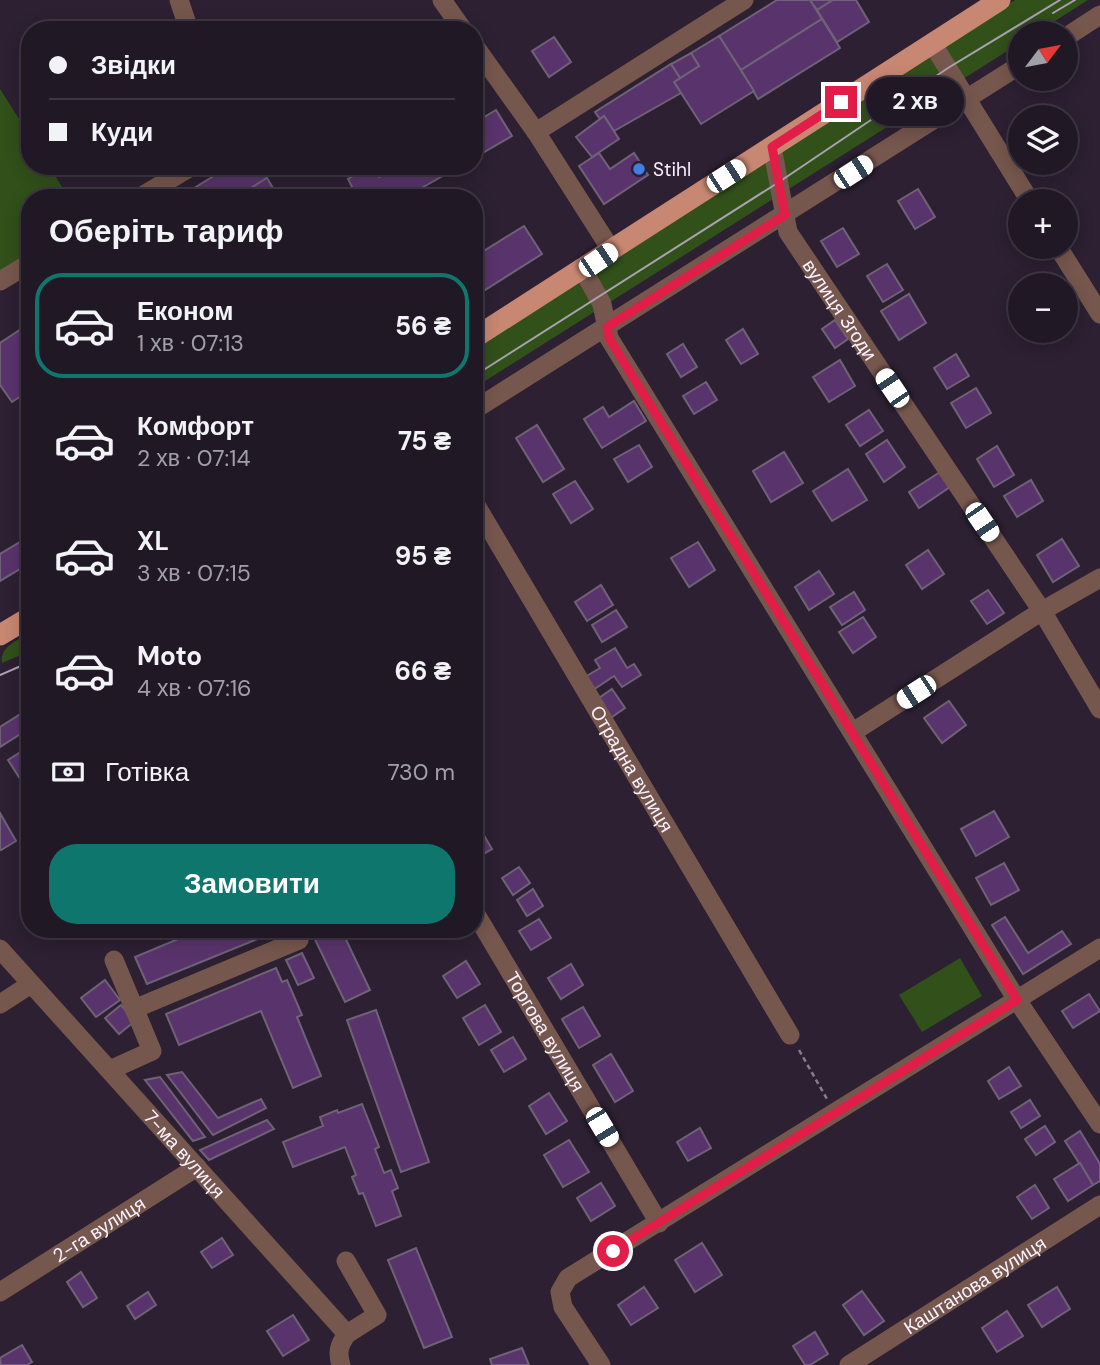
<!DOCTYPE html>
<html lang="uk">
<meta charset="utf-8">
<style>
:root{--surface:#211826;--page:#29212e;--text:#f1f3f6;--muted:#a2a0a7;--line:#3e3743;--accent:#0f766e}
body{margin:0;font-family:"DM Sans",sans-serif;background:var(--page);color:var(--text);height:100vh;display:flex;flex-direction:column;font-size:26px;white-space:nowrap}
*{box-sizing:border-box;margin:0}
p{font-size:23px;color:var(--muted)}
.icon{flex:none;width:38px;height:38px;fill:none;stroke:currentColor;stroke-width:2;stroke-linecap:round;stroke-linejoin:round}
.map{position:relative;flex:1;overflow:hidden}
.panel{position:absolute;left:21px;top:189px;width:462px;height:749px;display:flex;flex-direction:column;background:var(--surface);border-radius:28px;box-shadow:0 4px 18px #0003,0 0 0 2px var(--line)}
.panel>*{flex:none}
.guide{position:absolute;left:21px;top:21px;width:462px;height:154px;border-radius:28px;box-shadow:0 4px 18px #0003,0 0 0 2px var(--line);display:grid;align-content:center;height:154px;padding:0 28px;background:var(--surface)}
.needle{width:46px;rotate:58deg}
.tools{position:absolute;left:1008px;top:21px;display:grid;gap:14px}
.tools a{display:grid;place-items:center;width:70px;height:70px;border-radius:50%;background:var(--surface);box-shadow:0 4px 18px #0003,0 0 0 2px var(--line);font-size:35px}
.end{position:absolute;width:32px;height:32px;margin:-16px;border:9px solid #e11d48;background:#fff;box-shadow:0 0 0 4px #fff}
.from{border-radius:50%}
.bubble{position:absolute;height:49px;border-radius:24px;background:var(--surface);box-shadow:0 4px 18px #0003,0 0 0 2px var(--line);font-size:23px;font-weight:700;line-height:49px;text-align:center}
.car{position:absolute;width:21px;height:42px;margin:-21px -10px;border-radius:9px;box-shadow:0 0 5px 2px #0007;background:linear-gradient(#fff 24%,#345 0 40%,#fff 0 76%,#345 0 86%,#fff 0)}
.guide b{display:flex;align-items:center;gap:24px;height:66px;font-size:26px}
.guide b+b{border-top:2px solid var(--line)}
.guide i{width:18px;height:18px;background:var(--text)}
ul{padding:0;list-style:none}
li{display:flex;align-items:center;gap:21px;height:105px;margin:0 14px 10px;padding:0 14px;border:4px solid transparent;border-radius:28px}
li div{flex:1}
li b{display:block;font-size:26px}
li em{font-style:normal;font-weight:700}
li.active{border-color:var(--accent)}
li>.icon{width:63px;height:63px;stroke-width:1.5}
h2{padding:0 28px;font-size:32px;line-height:84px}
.pay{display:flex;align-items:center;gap:18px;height:77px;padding:0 28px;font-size:26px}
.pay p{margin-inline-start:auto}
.primary-button{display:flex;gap:14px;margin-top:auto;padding:14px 28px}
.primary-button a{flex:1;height:80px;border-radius:28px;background:var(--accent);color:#fff;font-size:28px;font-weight:700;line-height:80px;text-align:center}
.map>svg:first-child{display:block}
</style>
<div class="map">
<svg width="1100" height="1365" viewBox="0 0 1100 1365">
<rect width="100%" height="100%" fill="#2c2032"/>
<!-- green -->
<g fill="#31501a">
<path d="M1015 0H1088L1036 33H1020V43L474 388V345Z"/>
<path d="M0 89 30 136V166H49L69 198H30V259L0 277Z"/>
<path d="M30 633V651L2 663C0 646 17 641 30 633Z"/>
<path d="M960 958 982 996 922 1032 899 995Z"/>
</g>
<!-- building -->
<g fill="#59346c" stroke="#6f6277" stroke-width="2">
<path d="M777 0H810L822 19 741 70 719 36Z"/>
<path d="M810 0H833L817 10Z"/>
<path d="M833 0H856L869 22 837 42 817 10Z"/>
<path d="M822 19 840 48 758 99 741 70Z"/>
<path d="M719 36 754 91 701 124 674 82 699 66 691 53Z"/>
<path d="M554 37 571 62 549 77 532 51Z"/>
<path d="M691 53 699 66 680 78 671 64Z"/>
<path d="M671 64 680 78 674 82 681 93 614 131 604 116 600 119 595 112Z"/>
<path d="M496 110 512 136 474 158V123Z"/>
<path d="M604 116 619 139 592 157 576 137Z"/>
<path d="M599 153 610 169 634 153 648 175 604 204 579 166Z"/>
<path d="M230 166H260L267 178 235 198H178Z"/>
<path d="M370 166H373L379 177 398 166H460L404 198H343L354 191 348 179Z"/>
<path d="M267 178 279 198H250L246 191Z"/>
<path d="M918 189 935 217 915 229 898 201Z"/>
<path d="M524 226 542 254 474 297V257Z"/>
<path d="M843 228 859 254 837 267 821 241Z"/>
<path d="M887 264 903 290 883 302 867 276Z"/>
<path d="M909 294 926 323 899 340 881 311Z"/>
<path d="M835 320 848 339 835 348 822 329Z"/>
<path d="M30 323V390L12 402 0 385V343Z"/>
<path d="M743 329 758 354 741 364 726 340Z"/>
<path d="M683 344 697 367 681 377 667 354Z"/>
<path d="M956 354 969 376 947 389 934 368Z"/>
<path d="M840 360 855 386 829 402 813 377Z"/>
<path d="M706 382 717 400 694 414 683 396Z"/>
<path d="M976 388 991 413 966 428 951 403Z"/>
<path d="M634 401 646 421 602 448 584 419 603 407 609 417Z"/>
<path d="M869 410 883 431 860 446 846 425Z"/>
<path d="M537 425 564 469 543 482 516 438Z"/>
<path d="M887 440 905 467 884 482 866 454Z"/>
<path d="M639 445 652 467 628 482 614 459Z"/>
<path d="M997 446 1014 475 994 487 977 459Z"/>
<path d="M784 452 803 483 771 502 753 471Z"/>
<path d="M848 469 867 500 832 521 813 491Z"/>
<path d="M940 472 950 487 919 508 909 492Z"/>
<path d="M1031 480 1043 501 1017 517 1004 496Z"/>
<path d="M575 481 593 509 571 523 553 494Z"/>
<path d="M30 536V563L0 581V554Z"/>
<path d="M1062 539 1079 566 1053 582 1037 555Z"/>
<path d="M698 542 715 570 689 587 671 558Z"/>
<path d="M928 550 944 574 922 589 906 565Z"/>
<path d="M819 571 834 594 809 610 795 587Z"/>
<path d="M601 585 613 605 587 621 575 602Z"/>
<path d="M988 590 1004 613 987 624 971 601Z"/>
<path d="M854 592 865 610 842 625 830 607Z"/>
<path d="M616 610 627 627 602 642 592 625Z"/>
<path d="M863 617 876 637 853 653 839 632Z"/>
<path d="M615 648 627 668 634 664 641 675 622 687 614 676 593 690 585 677 600 668 595 660Z"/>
<path d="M612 689 625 708 609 719 596 700Z"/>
<path d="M949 701 966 725 942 743 924 718Z"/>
<path d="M30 708V728L0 747V727Z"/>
<path d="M30 746V781L24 785 8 760Z"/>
<path d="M994 811 1009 837 976 856 961 829Z"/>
<path d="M0 813 16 841 1 850 0 849Z"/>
<path d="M482 832 492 849 474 859V837Z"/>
<path d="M1004 863 1019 890 991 905 976 878Z"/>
<path d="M519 867 530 883 513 895 502 878Z"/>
<path d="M533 889 543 906 527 916 517 900Z"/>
<path d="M1005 917 1028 953 1062 931 1071 944 1023 974 992 925Z"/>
<path d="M539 919 551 938 531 950 519 931Z"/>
<path d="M202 929H257L260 938 147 984 135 957Z"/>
<path d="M310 929H341L370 990 345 1002Z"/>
<path d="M302 953 314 978 298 985 286 960Z"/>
<path d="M466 961 480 984 457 998 443 976Z"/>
<path d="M571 964 583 985 561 999 548 978Z"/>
<path d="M276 968 282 982 287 980 302 1015 297 1017 321 1076 293 1088 261 1011 179 1045 166 1014Z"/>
<path d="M105 980 120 1000 96 1017 81 998Z"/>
<path d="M1089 994 1100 1011 1073 1028 1062 1011Z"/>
<path d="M121 1005 135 1021 119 1034 105 1018Z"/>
<path d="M485 1005 501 1032 479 1045 463 1018Z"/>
<path d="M583 1007 600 1036 579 1048 562 1019Z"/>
<path d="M376 1010 429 1162 401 1172 347 1020Z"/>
<path d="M513 1037 526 1059 504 1072 491 1050Z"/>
<path d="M611 1054 633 1091 615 1102 593 1065Z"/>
<path d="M1009 1067 1021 1086 999 1099 988 1081Z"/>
<path d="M182 1072 218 1118 261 1099 266 1108 213 1135 167 1075Z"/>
<path d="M160 1077 205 1137 193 1141 145 1080Z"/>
<path d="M549 1093 567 1121 546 1134 529 1106Z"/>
<path d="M1030 1100 1040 1116 1021 1128 1011 1112Z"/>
<path d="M362 1104 379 1147 375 1149 384 1173 391 1170 398 1188 392 1191 401 1216 376 1226 363 1193 359 1194 352 1177 356 1175 345 1147 293 1167 283 1142 323 1126 320 1117 337 1110 338 1113Z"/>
<path d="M267 1120 274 1129 209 1160 200 1150Z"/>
<path d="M1045 1126 1055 1142 1036 1155 1025 1139Z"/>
<path d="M700 1128 711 1148 688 1161 677 1142Z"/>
<path d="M1080 1131 1100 1164V1181L1093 1185 1065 1141Z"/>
<path d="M569 1140 589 1172 563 1187 544 1155Z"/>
<path d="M1080 1163 1093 1185 1068 1201 1054 1179Z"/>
<path d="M601 1183 615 1206 591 1221 577 1198Z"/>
<path d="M1035 1185 1049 1208 1032 1219 1017 1197Z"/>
<path d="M222 1238 233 1255 212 1268 201 1252Z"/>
<path d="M702 1243 722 1275 695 1292 675 1260Z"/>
<path d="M416 1248 452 1337 424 1348 388 1260Z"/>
<path d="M81 1272 97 1298 83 1307 67 1282Z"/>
<path d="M644 1287 658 1308 631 1325 618 1305Z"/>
<path d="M1057 1287 1070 1309 1042 1327 1028 1305Z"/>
<path d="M862 1291 884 1321 864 1335 843 1305Z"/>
<path d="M148 1292 156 1305 135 1319 127 1306Z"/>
<path d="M1007 1311 1023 1336 997 1352 982 1328Z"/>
<path d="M293 1315 309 1340 283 1356 267 1331Z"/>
<path d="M815 1332 828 1354 810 1365H805L793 1346Z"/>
<path d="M22 1345 32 1362 27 1365H1L0 1358Z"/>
<path d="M522 1348 529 1365H492L490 1359Z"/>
</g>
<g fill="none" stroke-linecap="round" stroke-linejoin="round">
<!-- path -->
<path stroke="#877c8c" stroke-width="2.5" stroke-dasharray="5 3.5" stroke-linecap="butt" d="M799 1050 827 1099"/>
<!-- minor -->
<g stroke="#76574d" stroke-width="19">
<path d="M179 0 189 30"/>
<path d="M442 0 463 30"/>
<path d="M1066 37 1100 15"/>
<path d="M932 43 1030 201"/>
<path d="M474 45 536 132 612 251"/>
<path d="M536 132 744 0"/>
<path id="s1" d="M772 147 788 232 1042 611 1100 709"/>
<path d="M139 198 192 166"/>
<path d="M1058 247 1100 314"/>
<path d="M583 270 602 304 609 338 1017 1000 1100 1124"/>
<path d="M0 281 30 263"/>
<path d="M474 410 1020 65"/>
<path id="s2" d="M474 502 790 1035"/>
<path d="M853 732 1042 611 1100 578"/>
<path id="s3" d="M474 911 659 1223"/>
<path id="s4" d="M0 949 347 1334C339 1345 337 1352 341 1365"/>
<path d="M0 1004 31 984"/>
<path d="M134 1009 299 940"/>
<path d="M110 1070 152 1051 114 960"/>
<path d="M346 1261 377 1315 347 1334"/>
<path id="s5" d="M0 1292 197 1167"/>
<path d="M601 1365 563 1307 560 1292 568 1278 1100 948"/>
<path id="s6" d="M849 1365 1100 1205"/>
</g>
<!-- major -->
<g stroke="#c78773" stroke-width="21">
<path d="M474 338 1000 0"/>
<path d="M0 635 30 617"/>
</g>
<!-- tram -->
<g stroke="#aba2b0" stroke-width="2">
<path d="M1053 13 1075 0"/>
<path d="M474 376 779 182 948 68 1060 0"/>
<path d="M0 675 30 662"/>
</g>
</g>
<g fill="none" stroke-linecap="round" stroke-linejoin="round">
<!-- route -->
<path stroke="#e11d48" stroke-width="9" d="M613 1251 1017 1000 609 338 607 327 785 215 772 147 841 102"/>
</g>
<!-- markers -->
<circle fill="#3f7fe0" stroke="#2c2032" stroke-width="2.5" cx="639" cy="169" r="7"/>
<g text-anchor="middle" stroke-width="7" stroke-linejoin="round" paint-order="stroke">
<!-- poi labels -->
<g font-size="19" fill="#f9f1fd" stroke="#2c2032" text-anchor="start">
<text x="653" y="176">Stihl</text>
</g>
<!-- street labels -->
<g font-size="19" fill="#f9f1fd" stroke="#2c2032">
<text dy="7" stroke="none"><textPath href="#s1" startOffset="180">вулиця Згоди</textPath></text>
<text dy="7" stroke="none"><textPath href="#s2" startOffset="310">Отрадна вулиця</textPath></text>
<text dy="7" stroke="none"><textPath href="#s3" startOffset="140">Торгова вулиця</textPath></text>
<text dy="7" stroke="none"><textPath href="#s4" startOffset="276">7-ма вулиця</textPath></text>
<text dy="7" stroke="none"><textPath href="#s5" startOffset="117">2-га вулиця</textPath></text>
<text dy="7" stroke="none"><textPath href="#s6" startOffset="149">Каштанова вулиця</textPath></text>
</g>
</g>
</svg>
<div class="tools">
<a><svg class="needle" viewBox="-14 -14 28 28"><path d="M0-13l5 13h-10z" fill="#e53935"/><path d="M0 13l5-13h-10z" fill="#a2a0a7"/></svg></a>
<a><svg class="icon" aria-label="layers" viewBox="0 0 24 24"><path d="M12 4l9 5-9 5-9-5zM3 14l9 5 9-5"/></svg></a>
<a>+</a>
<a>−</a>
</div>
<i class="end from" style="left:613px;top:1251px"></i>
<i class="end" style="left:841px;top:102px"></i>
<div class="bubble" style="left:866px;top:77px;width:98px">2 хв</div>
<i class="car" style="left:853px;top:172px;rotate:57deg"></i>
<i class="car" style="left:726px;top:176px;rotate:57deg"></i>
<i class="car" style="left:598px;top:260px;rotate:56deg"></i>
<i class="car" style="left:892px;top:388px;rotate:326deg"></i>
<i class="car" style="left:982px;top:522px;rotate:146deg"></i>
<i class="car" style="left:916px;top:692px;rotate:237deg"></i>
<i class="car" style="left:602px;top:1127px;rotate:149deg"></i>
<div class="guide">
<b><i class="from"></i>Звідки</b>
<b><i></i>Куди</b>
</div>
<section class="panel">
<h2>Оберіть тариф</h2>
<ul>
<li class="active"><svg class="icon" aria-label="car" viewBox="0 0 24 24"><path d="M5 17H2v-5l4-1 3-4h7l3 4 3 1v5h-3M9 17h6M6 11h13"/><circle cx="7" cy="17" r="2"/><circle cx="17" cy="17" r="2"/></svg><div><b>Економ</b><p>1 хв · 07:13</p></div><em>56 ₴</em></li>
<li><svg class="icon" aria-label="car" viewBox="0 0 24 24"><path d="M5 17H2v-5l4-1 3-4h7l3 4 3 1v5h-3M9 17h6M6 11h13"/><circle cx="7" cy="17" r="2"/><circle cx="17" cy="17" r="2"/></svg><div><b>Комфорт</b><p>2 хв · 07:14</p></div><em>75 ₴</em></li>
<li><svg class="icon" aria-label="car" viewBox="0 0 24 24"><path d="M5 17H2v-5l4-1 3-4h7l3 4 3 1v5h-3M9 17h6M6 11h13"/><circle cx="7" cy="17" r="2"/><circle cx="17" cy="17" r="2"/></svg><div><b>XL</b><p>3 хв · 07:15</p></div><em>95 ₴</em></li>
<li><svg class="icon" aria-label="car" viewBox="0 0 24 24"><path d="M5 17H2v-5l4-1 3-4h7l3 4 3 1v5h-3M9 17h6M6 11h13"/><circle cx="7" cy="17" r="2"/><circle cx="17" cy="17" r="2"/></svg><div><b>Moto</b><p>4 хв · 07:16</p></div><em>66 ₴</em></li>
</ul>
<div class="pay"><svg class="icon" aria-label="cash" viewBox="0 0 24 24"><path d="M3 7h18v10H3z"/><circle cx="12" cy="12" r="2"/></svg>Готівка<p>730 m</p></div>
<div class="primary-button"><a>Замовити</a></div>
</section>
</div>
